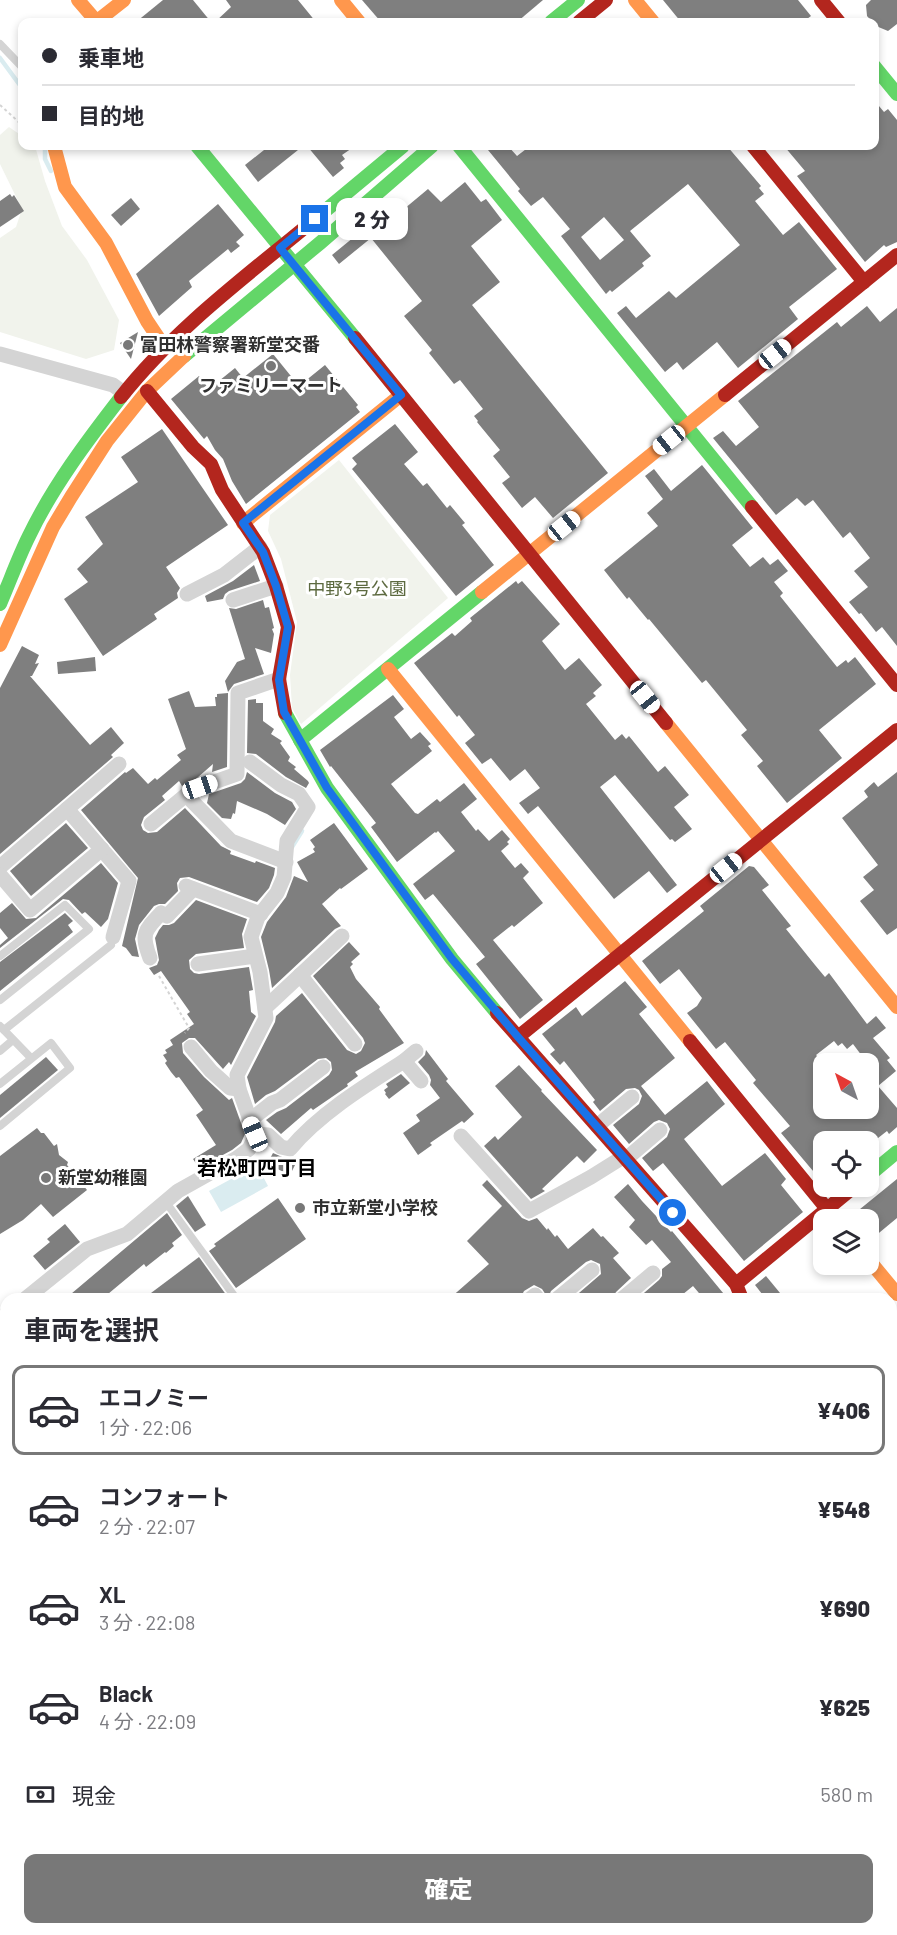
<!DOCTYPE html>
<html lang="ja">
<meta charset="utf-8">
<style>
:root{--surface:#fff;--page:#f2f2f3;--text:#2b2b33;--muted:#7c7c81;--line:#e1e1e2;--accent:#787878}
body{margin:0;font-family:Barlow,"Noto Sans JP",sans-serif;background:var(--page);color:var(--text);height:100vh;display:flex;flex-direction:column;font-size:22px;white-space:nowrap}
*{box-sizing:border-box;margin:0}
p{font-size:20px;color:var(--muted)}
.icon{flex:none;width:33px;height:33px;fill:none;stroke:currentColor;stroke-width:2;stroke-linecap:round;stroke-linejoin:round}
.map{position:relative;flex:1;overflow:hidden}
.panel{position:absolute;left:0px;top:1293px;width:897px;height:642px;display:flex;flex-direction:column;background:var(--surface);border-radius:18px 18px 0 0;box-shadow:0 3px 9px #0003}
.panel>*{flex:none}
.guide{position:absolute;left:18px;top:18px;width:861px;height:132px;border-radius:12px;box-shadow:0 3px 9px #0003;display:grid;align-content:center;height:132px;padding:0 24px;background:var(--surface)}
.needle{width:39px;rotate:320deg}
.tools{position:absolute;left:813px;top:1053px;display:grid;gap:12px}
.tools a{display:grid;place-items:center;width:66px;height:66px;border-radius:12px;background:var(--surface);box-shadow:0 3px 9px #0003;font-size:30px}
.end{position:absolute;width:27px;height:27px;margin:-14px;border:8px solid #1a73e8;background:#fff;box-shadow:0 0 0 3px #fff}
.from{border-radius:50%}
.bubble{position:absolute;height:42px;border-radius:12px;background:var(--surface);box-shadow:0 3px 9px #0003;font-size:20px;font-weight:800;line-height:42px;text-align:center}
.car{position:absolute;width:18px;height:36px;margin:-18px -9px;border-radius:8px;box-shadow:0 0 4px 2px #0007;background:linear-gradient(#fff 24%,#345 0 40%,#fff 0 76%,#345 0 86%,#fff 0)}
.guide b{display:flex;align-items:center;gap:21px;height:57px;font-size:22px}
.guide b+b{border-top:2px solid var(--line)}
.guide i{width:15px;height:15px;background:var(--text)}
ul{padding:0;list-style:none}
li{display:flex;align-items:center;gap:18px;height:90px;margin:0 12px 9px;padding:0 12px;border:3px solid transparent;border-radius:12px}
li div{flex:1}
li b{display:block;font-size:22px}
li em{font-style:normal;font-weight:800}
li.on{border-color:var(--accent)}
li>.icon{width:54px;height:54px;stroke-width:1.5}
h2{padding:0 24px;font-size:27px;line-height:72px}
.pay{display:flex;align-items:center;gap:15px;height:66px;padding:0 24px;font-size:22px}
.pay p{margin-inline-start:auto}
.button{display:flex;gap:12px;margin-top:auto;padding:12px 24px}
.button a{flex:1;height:69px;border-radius:12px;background:var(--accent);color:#fff;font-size:24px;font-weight:800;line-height:69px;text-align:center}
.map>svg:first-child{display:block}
</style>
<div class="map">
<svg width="897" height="1935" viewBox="0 0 897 1935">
<rect width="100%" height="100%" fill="#fff"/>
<!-- green -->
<g fill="#f1f3ec">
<path d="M9 127 22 136V146H35L45 181 62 226 87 260 119 320 114 350 86 359 0 332V238L16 227 22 209 0 164V135Z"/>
<path d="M339 460 448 598 301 724 292 708 290 675 297 622 281 559 268 531 270 515Z"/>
<path d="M897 1551V1727L891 1731V1556Z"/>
</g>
<!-- water -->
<path fill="#daecf0" d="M257 1165 268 1186 221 1212 209 1191Z"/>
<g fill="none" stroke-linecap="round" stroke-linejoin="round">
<!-- stream -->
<g stroke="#daecf0" stroke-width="4.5">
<path d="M0 58 22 88"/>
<path d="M45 147V159L51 171"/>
<path d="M292 847 302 831"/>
</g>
</g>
<!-- building -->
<g fill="#7f7f7f" fill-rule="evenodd">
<path d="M163 0H193L211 22H136Z"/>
<path d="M226 0H298L316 22H215L231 7Z"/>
<path d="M362 0H543L517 22H381Z"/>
<path d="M663 0H798L811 16 803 22H681Z"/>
<path d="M871 0H897V24L888 31 876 26 867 16 866 5Z"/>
<path d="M874 100 884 112 888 109 897 120V242L886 247 884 245 865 262 797 176 805 171 784 146H874Z"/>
<path d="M269 146H303L258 182 245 165Z"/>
<path d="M307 146H355L342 155 345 159 340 163 344 168 333 177Z"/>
<path d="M494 146H508L517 156 530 146H727L761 186 759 188 764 194 755 201 783 235 799 222 837 269 789 307 798 319 738 368 717 342 683 370 677 362 665 372 617 313 626 306 636 318 669 291 676 298 740 245 688 184 630 231 651 256 642 263 644 266 612 292 610 290 606 294 561 236 570 229 543 197 531 206 518 191 520 189 488 150ZM604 217 624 240 600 260 581 237Z"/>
<path d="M465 182 481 202 486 199 502 220 471 246 500 282 472 305 608 473 553 518 535 497 522 508 502 483 510 477 493 456 500 450 477 422 478 421 474 416 483 409 460 380 454 384 429 353 432 350 404 316 422 301 371 238 339 264 332 255 392 206 398 214 428 189 441 202Z"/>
<path d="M10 194 12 197 14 195 24 211 0 227V201Z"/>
<path d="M131 198 140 209 121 226 111 215Z"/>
<path d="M218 204 244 235 236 242 240 246 231 253 228 249 189 281 192 287 159 316 136 274Z"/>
<path d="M867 306 880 322 897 308V646L882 627 876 632 861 613 859 614 849 602 868 587 854 571 870 558 850 532 843 538 813 500 805 506 797 498 776 515 713 438 723 431 736 446 759 427 738 401 837 322 841 327Z"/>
<path d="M138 332 131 359 120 343Z"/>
<path d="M273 354 299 386 325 365 358 405 356 407 360 412 246 504 232 481 223 459 215 450 207 436 204 439 171 399 199 376 209 389 235 368 243 378Z"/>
<path d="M395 424 418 452 404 464 423 486 427 483 447 508 450 505 465 523 462 525 494 565 456 596 352 469 357 464 352 458Z"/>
<path d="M162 429 228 525 166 567 180 588 177 593 178 598 154 614 157 619 103 656 64 599 88 582 77 569 103 544 85 517 138 482 121 457Z"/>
<path d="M702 465 753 528 732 545 750 567 763 557 770 565 778 559 788 571 774 582 783 593 780 596 837 667 846 660 848 663 855 657 876 684 819 730 842 758 787 803 757 766 763 761 741 735 747 730 706 680 702 683 649 619 648 620 629 597 627 599 604 570 658 526 647 513 663 499 645 476 654 469 671 491Z"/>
<path d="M254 565 260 581 229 591 225 594 223 599 207 602 205 596 233 581Z"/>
<path d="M516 581 518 584 522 581 560 624 542 641 565 670 579 658 602 685 593 693 596 696 586 704 615 740 622 734 626 739 629 736 658 772 665 766 689 795 674 807 692 829 675 842 672 839 670 840 615 775 600 787 677 885 667 893 649 871 614 899 538 806 528 814 519 803 540 788 525 769 510 781 491 758 482 764 465 743 475 735 459 715 457 717 414 663 452 633 455 636 472 621 470 618Z"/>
<path d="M263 600 265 608 269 607 274 628 272 629 274 634 271 653 255 648 264 674 234 684 228 692 225 681 237 662 245 659 229 608 236 609Z"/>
<path d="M22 646 39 655 35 664 39 663 32 676H30L90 745 111 727 124 743 111 755 113 757 0 854V688Z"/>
<path d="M95 657 96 671 58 674 57 662Z"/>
<path d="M189 691 195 707 216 706 215 697H217V694L228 693 227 767 212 772 213 764 197 778 182 786 179 781 162 796 165 800 144 817 141 825 143 830 148 833 157 832 185 808 221 846 231 851 230 854 255 863 256 861 275 868 274 875 269 888 257 902 189 877 180 878 177 883 178 891 165 904H159L154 906 139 925 135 939 139 957 132 956 126 948 122 946 138 878 81 810 125 772 126 773 133 768 148 784 155 778 157 780 181 760 177 755 186 749 168 699Z"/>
<path d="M393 695 404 709 394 717 411 739 420 732 431 744 428 746 432 751 391 784 415 813 418 814 437 799 440 802 464 783 477 799 461 812 476 831 478 829 489 841 502 830 510 839 507 842 509 844 501 851 515 868 521 863 529 872 523 878 543 903 514 927 512 925 493 940 543 1000 520 1019 476 964 485 957 433 894 425 900 413 884 455 851 438 831 436 833 435 832 397 862 371 827 376 823 331 766 330 767 320 750Z"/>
<path d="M256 699V703H263V721L274 729 271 734 282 741 280 743 290 757 288 761 296 767 294 769 308 781 309 783 306 788 286 777 256 754 247 753 248 700Z"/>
<path d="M247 772 275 793 292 802 296 809 285 825 267 814 237 801 235 814 233 813 231 819 222 818 207 803 209 794 241 783 245 779Z"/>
<path d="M897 772V928L887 935 860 901 874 890 863 877 878 865 842 818 868 797 864 791 874 782 878 787Z"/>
<path d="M66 823 88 848 31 896 10 871Z"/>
<path d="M334 823 368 869 341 889 340 888 322 904 341 926 335 929 272 988 269 970 261 937 267 922 286 897 294 876 308 882 297 862 315 852 313 849 315 847 310 840Z"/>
<path d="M101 863 118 883 108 919 101 927 85 912 82 914 69 900 63 899 0 948V945L8 938 0 928V913L12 903 26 919 36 918Z"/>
<path d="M749 866 754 867 769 885 762 890 791 926 786 929 815 965 825 977 829 973 867 1024 876 1016 886 1028 873 1038 890 1058 887 1060 896 1071 878 1086 897 1108V1127L889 1134 887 1131 873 1142H824V1184L781 1133 790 1126 753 1083 756 1080 725 1042 716 1049 687 1013 697 1006 702 998 679 969 660 984 642 961 704 911 700 906ZM834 1041 838 1046 842 1043 847 1049 853 1044 868 1064V1108H824V1063L816 1055Z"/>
<path d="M196 900 247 919 242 934 244 948 196 954 189 960 190 969 194 973 199 974 249 967 253 990 249 991 251 1012 256 1016 231 1065 229 1062 223 1069 195 1038H189L182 1043 183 1053 204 1077 229 1100 232 1098 245 1134 241 1143 232 1150 199 1168 193 1159 216 1145 196 1115 203 1110 182 1081 179 1077 176 1078 171 1072 165 1063 167 1061 163 1055 167 1053 165 1050 173 1045 170 1040 194 1024 187 1014 190 1012 161 971 154 975 149 968 157 965 159 960 155 938 159 930 163 925H169L174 923Z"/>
<path d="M65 913 73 921 68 925 73 932 0 991V962Z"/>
<path d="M349 942 360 954 351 962 353 964 350 967 356 979 380 1007 379 1009 404 1043 355 1072 358 1076 347 1084 348 1086 313 1110 311 1108 281 1134 266 1120 277 1112 286 1108 329 1075 332 1070 331 1062 326 1058 318 1059 275 1091 266 1095 255 1104 247 1077 275 1022 276 1016 302 993 347 1050 356 1054 361 1051 365 1043 363 1038 313 976Z"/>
<path d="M625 981 647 1007 639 1014 675 1058 641 1086 665 1115 707 1081 725 1104 684 1139 722 1186 765 1153 786 1179 781 1185 803 1212 744 1261 663 1163 653 1171 642 1158 667 1137 670 1129 667 1123 659 1120 654 1122 629 1144 613 1125 639 1104 642 1096 639 1090 635 1088 626 1089 600 1111 593 1102 595 1100 564 1061 560 1065 550 1054 555 1050 542 1034 576 1007 582 1016Z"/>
<path d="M426 1050 448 1079 446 1081 474 1114 464 1123 462 1121 430 1143 432 1145 418 1155 403 1133 420 1121 416 1115 440 1098 430 1085 431 1080 429 1075 418 1062 425 1055Z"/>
<path d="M46 1057 58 1070 0 1118V1095Z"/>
<path d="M519 1065 542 1090 541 1091 597 1150 584 1163 577 1156 542 1189 545 1191 531 1199 484 1146 495 1136 498 1140 522 1117 495 1086Z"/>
<path d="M401 1074 410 1083 389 1099 385 1094 386 1093 384 1090 388 1087 386 1084Z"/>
<path d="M37 1128 41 1133H44L54 1146 57 1144 59 1155 68 1162 67 1165 87 1190 53 1217 41 1204 23 1220 0 1234V1156Z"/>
<path d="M273 1153 296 1163 290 1175 267 1164Z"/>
<path d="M897 1179V1218L868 1242V1220H849V1218Z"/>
<path d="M487 1180 522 1218 529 1221 537 1218 547 1230 548 1228 555 1237 557 1235 568 1249 593 1228 601 1237 603 1236 619 1253 613 1258 631 1278 616 1292 612 1299H572L601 1274 600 1264 591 1260 586 1262 551 1291 548 1298 542 1289 534 1285 524 1291 520 1299H449L489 1264 467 1241 502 1206 482 1185Z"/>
<path d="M628 1184 642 1201 671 1232 672 1231 728 1299H711L708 1295 704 1299 693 1286 677 1299H637L659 1280 662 1276V1269L671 1262 652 1240 646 1245 629 1227 635 1220 614 1197Z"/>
<path d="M188 1196 206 1225 195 1232 176 1206Z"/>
<path d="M278 1198 306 1239 236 1288 209 1251 216 1246 214 1244Z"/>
<path d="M167 1213 182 1235 172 1243 174 1246 166 1253 165 1252 146 1267 144 1264 102 1299H65Z"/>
<path d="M65 1224 80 1242 45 1270 33 1256 50 1242 47 1239Z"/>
<path d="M199 1257 227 1296 226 1299H143Z"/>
<path d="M766 1276 785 1299H766L755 1285Z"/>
</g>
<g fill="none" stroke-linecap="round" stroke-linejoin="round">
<!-- path -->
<g stroke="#d4d4d4" stroke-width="2" stroke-dasharray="3 3" stroke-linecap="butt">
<path d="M0 105 22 125"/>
<path d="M159 976 189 1028 185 1033"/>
<path d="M891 1867 897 1875"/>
</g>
<!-- lane -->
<g stroke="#d4d4d4" stroke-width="8">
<path d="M0 44 22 67"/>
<path d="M0 956 65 905 89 929 0 1000"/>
<path d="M0 1026 31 1058"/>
<path d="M4 1030 111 945"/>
<path d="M0 1051 13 1040"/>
<path d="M0 1084 51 1043 70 1068 0 1126"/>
<path d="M165 1201 235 1297 232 1299"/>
</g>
<!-- street -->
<g stroke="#d4d4d4" stroke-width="15">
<path d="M0 354 113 385 124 393"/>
<path d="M187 594 224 575 260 547"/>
<path d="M233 600 276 586"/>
<path d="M186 795 231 841 286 862"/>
<path d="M67 809 129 881 113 937"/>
<path d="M151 824 186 795 200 787 237 774 238 693 279 679"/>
<path d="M0 867 119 764"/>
<path d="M0 875 30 910 102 849"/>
<path d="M186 886 261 914"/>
<path d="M150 958C141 934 144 931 161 913L167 916 193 889"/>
<path d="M198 964 255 956"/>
<path d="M300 975 355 1044"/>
<path d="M265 1008 342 936"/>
<path d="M191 1047 211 1071 230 1088 239 1089"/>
<path d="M404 1061 416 1051"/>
<path d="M249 1121 272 1103 280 1100 323 1067"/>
<path d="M597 1126 632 1097"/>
<path d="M255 1134 268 1135 281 1147 290 1149C319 1114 366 1085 404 1061L421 1081"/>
<path d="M461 1136 529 1211 591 1177 623 1157"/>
<path d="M626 1159 660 1130"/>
<path d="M25 1299 87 1249 127 1234 178 1191 237 1158 249 1149 253 1141 255 1134 239 1089 237 1075 266 1018 260 972 251 937 258 917 277 893 284 877 287 841 308 807 299 794 281 785 250 762"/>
<path d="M530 1299 535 1295 538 1299"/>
<path d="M557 1299 592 1270"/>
<path d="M622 1299 653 1273"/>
<path d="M0 1319 6 1314"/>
<path d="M0 1515 6 1510"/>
<path d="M0 1581 6 1577"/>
<path d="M0 1698 6 1706"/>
<path d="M0 1882 6 1889"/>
<path d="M42 1929 47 1935"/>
<path d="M350 1929 353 1935"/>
<path d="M658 1929 664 1935"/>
<path d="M0 1933 6 1928"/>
<path d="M171 1935 179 1929"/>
<path d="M296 1935 303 1929"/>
<path d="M555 1935 563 1929"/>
</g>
<!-- fast -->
<g stroke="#63d668" stroke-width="14">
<path d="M551 22 578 0"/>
<path d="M874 66 897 94"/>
<path d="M197 146 355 338"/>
<path d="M459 146 752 507"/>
<path d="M320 215 403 146"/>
<path d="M184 356 320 243 432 146"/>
<path d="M0 604C10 581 18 558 29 536 53 486 87 441 121 397"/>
<path d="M285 713 327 788 452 959 497 1013"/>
<path d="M300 740 482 592"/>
<path d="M868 1176 897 1152"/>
<path d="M0 1456 6 1464"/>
<path d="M891 1541 897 1536"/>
<path d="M891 1895 897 1900"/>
<path d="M846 1935 847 1929"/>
</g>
<!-- slow -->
<g stroke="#ff974d" stroke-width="14">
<path d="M78 0 97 22"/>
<path d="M341 0 359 22"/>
<path d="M635 0 653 22"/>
<path d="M96 22 124 0"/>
<path d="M54 146 65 187 106 243 147 321 165 348"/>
<path d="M243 523 401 395"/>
<path d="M482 592 725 395"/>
<path d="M0 645 53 527 71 497 107 441 147 391 184 356"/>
<path d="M388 669 690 1041"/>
<path d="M666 723 897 1007"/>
<path d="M868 1259 897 1294"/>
</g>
<!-- jam -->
<g stroke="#b3261e" stroke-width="14">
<path d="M821 0 839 22"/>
<path d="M579 22 606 0"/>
<path d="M753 146 864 282"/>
<path d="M355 338 666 723"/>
<path d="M147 391 193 447 211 464 222 490 263 552 276 586 288 627 279 679 285 713"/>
<path d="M725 395 897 255"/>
<path d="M121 397C177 326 252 272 320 215"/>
<path d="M752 507 897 685"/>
<path d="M497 1013 736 1284 742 1299"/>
<path d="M518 1037 897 730"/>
<path d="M690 1041 836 1220"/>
<path d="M736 1284 855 1186"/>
<path d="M891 1742 897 1738"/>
</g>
</g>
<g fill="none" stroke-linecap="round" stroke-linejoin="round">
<!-- route -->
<path stroke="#1a73e8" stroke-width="8" d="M315 219 280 248 401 395 243 523 263 552 276 586 288 627 279 680 284 712 327 788 452 959 518 1037 673 1213"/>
</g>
<!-- markers -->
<g fill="#787878" stroke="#fff" stroke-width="2">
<circle cx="128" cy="345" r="6"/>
<circle cx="271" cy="366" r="6"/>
<circle cx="46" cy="1178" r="6"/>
<circle cx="300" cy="1208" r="6"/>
</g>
<g text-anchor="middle" stroke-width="6" stroke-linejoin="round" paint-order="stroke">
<!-- poi labels -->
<g font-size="18" font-weight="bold" fill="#303030" stroke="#fff" text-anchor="start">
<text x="140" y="351">富田林警察署新堂交番</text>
<text x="271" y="392" text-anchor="middle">ファミリーマート</text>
<text x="58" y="1184">新堂幼稚園</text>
<text x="312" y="1214">市立新堂小学校</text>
</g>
<!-- park labels -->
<g font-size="18" fill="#5d6a40" stroke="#fff">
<text x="357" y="595">中野3号公園</text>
</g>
<!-- neighbourhood labels -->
<g font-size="20" font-weight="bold" fill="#000" stroke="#fff">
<text x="257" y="1175">若松町四丁目</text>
</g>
</g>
</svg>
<div class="tools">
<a><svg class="needle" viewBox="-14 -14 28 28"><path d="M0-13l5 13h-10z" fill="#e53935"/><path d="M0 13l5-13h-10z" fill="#7c7c81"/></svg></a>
<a><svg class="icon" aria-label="locate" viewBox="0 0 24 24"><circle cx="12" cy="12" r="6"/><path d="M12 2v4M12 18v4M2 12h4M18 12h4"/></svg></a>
<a><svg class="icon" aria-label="layers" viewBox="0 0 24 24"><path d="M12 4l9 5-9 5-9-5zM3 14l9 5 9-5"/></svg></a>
</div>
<i class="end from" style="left:673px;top:1213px"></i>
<i class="end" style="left:315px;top:219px"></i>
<div class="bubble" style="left:336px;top:198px;width:72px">2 分</div>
<i class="car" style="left:775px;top:354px;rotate:51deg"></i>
<i class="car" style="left:669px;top:440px;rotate:231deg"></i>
<i class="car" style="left:564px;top:526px;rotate:51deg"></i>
<i class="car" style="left:645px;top:697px;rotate:141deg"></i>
<i class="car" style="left:200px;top:787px;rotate:71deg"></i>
<i class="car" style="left:726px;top:868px;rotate:51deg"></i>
<i class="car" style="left:255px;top:1134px;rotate:337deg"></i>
<div class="guide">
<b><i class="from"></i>乗車地</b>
<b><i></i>目的地</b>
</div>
<section class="panel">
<h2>車両を選択</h2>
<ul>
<li class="on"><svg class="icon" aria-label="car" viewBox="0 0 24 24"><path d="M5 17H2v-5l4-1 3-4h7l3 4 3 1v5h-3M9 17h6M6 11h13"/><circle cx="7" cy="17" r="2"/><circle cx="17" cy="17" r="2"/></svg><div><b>エコノミー</b><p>1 分 · 22:06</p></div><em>¥406</em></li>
<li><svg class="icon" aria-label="car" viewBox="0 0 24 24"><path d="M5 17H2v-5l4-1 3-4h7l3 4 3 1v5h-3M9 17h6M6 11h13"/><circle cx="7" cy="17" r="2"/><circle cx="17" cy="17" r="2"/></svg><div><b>コンフォート</b><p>2 分 · 22:07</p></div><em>¥548</em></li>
<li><svg class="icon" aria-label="car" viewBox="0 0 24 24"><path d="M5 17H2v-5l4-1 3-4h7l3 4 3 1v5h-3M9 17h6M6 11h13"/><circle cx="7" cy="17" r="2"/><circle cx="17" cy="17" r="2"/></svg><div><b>XL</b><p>3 分 · 22:08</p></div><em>¥690</em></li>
<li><svg class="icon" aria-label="car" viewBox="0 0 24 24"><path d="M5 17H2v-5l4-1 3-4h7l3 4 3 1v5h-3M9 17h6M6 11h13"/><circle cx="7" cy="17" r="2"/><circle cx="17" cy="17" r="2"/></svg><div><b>Black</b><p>4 分 · 22:09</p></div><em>¥625</em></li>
</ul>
<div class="pay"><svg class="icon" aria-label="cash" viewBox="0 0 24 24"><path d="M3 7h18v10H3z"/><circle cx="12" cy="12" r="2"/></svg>現金<p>580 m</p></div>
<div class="button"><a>確定</a></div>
</section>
</div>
